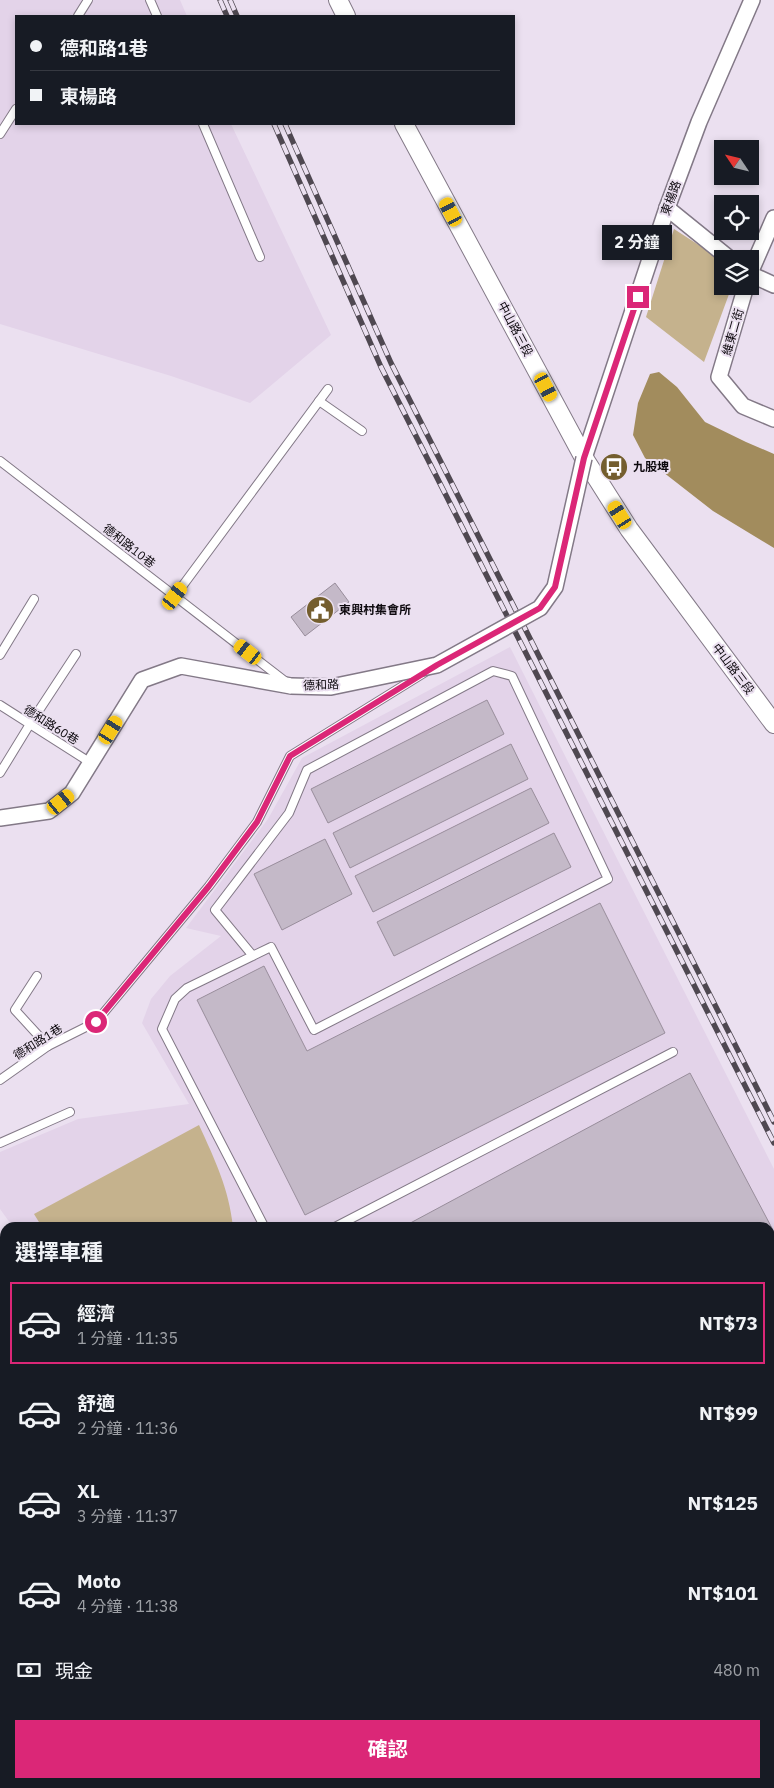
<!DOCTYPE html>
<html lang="zh-TW">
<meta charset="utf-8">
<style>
:root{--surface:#171b24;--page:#20242c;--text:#f1f3f6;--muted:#9ea1a6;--line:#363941;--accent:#db2777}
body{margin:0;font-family:"IBM Plex Sans","Noto Sans TC",sans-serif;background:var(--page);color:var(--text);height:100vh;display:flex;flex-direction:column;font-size:19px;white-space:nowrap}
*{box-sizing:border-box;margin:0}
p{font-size:16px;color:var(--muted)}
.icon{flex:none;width:28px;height:28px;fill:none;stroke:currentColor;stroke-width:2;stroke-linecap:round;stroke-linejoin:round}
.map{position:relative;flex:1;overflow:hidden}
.panel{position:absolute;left:0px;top:1222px;width:775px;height:566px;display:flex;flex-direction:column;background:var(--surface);border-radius:15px 15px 0 0;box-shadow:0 2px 8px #0003}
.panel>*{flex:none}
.guide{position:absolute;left:15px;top:15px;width:500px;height:110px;border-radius:0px;box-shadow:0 2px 8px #0003;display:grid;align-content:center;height:110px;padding:0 15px;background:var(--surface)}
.needle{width:32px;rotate:305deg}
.tools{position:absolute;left:714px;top:140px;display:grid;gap:10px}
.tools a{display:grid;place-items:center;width:45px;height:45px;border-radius:0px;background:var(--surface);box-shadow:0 2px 8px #0003;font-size:25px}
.end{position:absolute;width:22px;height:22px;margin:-11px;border:6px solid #db2777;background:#fff;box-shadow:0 0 0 2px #fff}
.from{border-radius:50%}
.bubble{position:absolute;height:35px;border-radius:0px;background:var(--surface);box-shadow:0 2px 8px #0003;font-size:16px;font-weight:700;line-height:35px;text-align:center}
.car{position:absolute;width:15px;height:30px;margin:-15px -8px;border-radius:6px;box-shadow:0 0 4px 1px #0007;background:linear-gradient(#f5c518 24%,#345 0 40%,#f5c518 0 76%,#345 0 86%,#f5c518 0)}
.guide b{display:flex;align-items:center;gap:18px;height:48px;font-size:19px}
.guide b+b{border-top:1px solid var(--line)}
.guide i{width:12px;height:12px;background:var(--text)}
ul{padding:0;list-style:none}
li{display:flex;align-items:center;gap:15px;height:82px;margin:0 10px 8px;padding:0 5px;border:2px solid transparent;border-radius:0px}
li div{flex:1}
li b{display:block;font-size:19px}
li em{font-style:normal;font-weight:700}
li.on{border-color:var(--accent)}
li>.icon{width:45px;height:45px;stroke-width:1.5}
h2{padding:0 15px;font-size:22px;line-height:60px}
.pay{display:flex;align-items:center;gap:12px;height:55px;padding:0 15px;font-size:19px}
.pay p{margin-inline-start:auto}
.button{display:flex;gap:10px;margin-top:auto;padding:10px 15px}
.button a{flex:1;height:58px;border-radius:0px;background:var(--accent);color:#fff;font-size:20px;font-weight:700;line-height:58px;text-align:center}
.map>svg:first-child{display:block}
</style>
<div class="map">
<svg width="774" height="1788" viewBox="0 0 774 1788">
<rect width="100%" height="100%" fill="#ebe0f0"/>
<!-- built -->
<g fill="#e3d3e9">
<path d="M0 0H180L187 16H16V124H231L331 335 250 403 171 376 0 324Z"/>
<path d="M510 647 774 1169V1494L770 1493V1228L13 1227 0 1209V1152L78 1119 189 1104 142 1023 151 999 170 976 221 936 186 928 268 819 302 758Z"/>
<path d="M185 1784H397L398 1788H188Z"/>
</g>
<!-- green -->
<g fill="#c5b28d">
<path d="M674 229 722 260V286H732L704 362 646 317Z"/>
<path d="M199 1125C215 1160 229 1189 233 1227H42L34 1214Z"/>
</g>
<!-- water -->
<g fill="#a28c5d">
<path d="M659 372 677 387 705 422 746 442 774 454V548L713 511 645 458 633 435 638 403 650 374Z"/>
<path d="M5 1449V1719L0 1720V1450Z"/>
<path d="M774 1772V1788H754L760 1784H770V1775Z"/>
</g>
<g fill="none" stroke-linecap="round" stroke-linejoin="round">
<!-- stream -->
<g stroke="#a28c5d" stroke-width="4">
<path d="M0 1359 5 1362"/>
<path d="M177 1784 179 1788"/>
</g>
</g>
<!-- building -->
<g fill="#c4b9c8" stroke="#988d9b">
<path d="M335 583 349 602 305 636 291 617Z"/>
<path d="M487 700 504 734 328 823 311 789Z"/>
<path d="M511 744 528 779 350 868 333 833Z"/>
<path d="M531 788 549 823 373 912 355 876Z"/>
<path d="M554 833 571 867 394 956 377 922Z"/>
<path d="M325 839 352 894 282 930 254 874Z"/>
<path d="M600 903 665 1033 305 1215 197 1000 264 966 307 1051Z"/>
<path d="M690 1073 774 1232V1332L770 1334V1228H401Z"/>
<path d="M774 1391V1475L770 1474V1393Z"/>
</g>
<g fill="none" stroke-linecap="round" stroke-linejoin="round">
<defs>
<g id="service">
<path d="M150 0 157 16"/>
<path d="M78 16 88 0"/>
<path d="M203 124 260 257"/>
<path d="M0 134 16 109"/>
<path d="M319 401 362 431"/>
<path d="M0 461 286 682"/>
<path d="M175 596 328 389"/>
<path d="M0 655 34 599"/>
<path d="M0 705 91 763"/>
<path d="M0 773 30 724 76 654"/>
<path d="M253 956 215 910 289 813 307 770 493 671 512 676 608 879 314 1030 271 947 187 988 175 999 162 1029 265 1228"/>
<path d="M37 976 15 1010 48 1046"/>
<path d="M0 1080 48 1046 96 1022 209 886 257 822 290 756 427 671"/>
<path d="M0 1143 70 1112"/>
<path d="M333 1228 673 1052"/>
<path d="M770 1372 774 1370"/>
<path d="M503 1784 511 1788"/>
<path d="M668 1784 672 1788"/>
<path d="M123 1788 128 1784"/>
<path d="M529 1788 557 1784"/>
</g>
<g id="minor">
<path d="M667 208 730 259"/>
<path d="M750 273 774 218"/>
<path d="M750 274 774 285"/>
<path d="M746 286 719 377 743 406 774 419"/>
<path d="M584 458 667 208 699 122 752 0"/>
<path d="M0 818 49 811 72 793 142 680 181 666 291 686"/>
<path d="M0 1378 5 1381"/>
<path d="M154 1784 157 1788"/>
</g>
<g id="tertiary">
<path d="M338 0 346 16"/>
<path d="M404 124 584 458 629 529 774 724"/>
<path d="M770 1727 774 1724"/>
<path d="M770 1753 774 1750"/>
<path d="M718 1788 724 1784"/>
</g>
</defs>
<!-- service casing -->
<use href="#service" stroke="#837987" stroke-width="10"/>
<!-- minor casing -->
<use href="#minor" stroke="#837987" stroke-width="18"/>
<!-- tertiary casing -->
<use href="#tertiary" stroke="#837987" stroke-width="20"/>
<!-- service -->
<use href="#service" stroke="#fff" stroke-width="8"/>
<!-- minor -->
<use href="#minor" stroke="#fff" stroke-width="15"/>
<!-- tertiary -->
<use href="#tertiary" stroke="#fff" stroke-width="18"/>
<defs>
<g id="rail">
<path d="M220 0 227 16"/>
<path d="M230 0 237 16"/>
<path d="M274 124 381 367 774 1143"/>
<path d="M285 124 391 363 774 1122"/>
</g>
</defs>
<!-- rail casing -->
<use href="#rail" stroke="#4f4851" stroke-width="5.5"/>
<!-- rail -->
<use href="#rail" stroke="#ebe0f0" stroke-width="4" stroke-dasharray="11" stroke-linecap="butt"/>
<defs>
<path id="minor-bridge" d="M291 686 331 687 437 665 540 608 555 587 584 458"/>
</defs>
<!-- minor-bridge casing -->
<use href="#minor-bridge" stroke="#837987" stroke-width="18" stroke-linecap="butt"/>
<!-- minor-bridge -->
<use href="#minor-bridge" stroke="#fff" stroke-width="15"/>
</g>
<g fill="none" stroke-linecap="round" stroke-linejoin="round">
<!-- route -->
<path stroke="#db2777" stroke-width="6" d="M96 1022 209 886 257 822 290 756 437 665 540 608 555 587 584 458 638 297"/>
</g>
<!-- icons -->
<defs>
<symbol id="bus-disc" viewBox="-11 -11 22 22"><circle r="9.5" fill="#745e2e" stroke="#ebe0f0"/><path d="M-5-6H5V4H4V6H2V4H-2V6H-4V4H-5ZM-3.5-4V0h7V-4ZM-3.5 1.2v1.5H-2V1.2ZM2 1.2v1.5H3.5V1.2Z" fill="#fff"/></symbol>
<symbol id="civic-disc" viewBox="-11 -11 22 22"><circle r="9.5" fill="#745e2e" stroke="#ebe0f0"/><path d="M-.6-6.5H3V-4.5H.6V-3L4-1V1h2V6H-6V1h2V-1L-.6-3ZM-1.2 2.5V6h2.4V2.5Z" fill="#fff"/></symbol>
</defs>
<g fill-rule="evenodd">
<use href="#bus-disc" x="598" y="451" width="32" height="32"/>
<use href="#civic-disc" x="304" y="594" width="32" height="32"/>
</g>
<g text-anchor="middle" stroke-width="4" stroke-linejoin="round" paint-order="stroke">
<!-- street labels -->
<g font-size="12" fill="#0e0a0f" stroke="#ebe0f0">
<text transform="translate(671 198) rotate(-70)" y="4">東楊路</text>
<text transform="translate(515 329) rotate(62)" y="4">中山路三段</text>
<text transform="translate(733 332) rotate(-74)" y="4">維東二街</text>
<text transform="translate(129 546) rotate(38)" y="4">德和路10巷</text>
<text transform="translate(733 669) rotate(53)" y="4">中山路三段</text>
<text transform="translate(321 685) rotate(-2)" y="4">德和路</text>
<text transform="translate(51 725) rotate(32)" y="4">德和路60巷</text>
<text transform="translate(38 1042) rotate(-32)" y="4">德和路1巷</text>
</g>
<!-- poi labels -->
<g font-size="12" font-weight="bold" fill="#0e0a0f" stroke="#ebe0f0" text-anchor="start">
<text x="633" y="471">九股埤</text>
<text x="339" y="614">東興村集會所</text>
</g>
</g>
</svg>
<div class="tools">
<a><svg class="needle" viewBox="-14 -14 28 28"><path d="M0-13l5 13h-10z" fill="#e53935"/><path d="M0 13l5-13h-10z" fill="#9ea1a6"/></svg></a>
<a><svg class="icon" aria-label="locate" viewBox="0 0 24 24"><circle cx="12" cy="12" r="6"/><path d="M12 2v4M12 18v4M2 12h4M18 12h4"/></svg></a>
<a><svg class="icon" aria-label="layers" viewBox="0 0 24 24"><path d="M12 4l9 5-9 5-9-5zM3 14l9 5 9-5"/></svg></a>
</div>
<i class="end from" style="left:96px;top:1022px"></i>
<i class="end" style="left:638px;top:297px"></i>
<div class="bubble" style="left:602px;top:225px;width:70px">2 分鐘</div>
<i class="car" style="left:451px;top:212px;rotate:332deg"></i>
<i class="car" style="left:546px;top:387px;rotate:152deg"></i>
<i class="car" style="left:620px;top:515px;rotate:328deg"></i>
<i class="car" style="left:175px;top:596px;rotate:37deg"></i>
<i class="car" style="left:248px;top:652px;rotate:308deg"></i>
<i class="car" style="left:111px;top:730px;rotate:32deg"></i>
<i class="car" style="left:61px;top:802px;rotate:51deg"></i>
<div class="guide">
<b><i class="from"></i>德和路1巷</b>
<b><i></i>東楊路</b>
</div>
<section class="panel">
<h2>選擇車種</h2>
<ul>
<li class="on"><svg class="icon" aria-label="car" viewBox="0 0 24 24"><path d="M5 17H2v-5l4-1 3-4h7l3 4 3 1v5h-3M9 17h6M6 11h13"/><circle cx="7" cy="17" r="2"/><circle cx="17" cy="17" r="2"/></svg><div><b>經濟</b><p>1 分鐘 · 11:35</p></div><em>NT$73</em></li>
<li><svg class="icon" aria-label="car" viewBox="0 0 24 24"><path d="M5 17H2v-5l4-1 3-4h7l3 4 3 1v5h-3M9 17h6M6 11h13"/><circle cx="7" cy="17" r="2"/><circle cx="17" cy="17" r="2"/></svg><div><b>舒適</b><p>2 分鐘 · 11:36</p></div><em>NT$99</em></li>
<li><svg class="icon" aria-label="car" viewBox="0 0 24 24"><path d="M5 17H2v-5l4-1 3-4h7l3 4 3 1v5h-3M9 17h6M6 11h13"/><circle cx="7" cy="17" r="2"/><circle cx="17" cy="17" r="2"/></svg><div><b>XL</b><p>3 分鐘 · 11:37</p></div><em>NT$125</em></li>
<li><svg class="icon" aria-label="car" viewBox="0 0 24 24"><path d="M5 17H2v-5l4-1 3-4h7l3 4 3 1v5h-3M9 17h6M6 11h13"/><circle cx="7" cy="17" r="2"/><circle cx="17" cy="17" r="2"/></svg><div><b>Moto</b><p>4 分鐘 · 11:38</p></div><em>NT$101</em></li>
</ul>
<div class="pay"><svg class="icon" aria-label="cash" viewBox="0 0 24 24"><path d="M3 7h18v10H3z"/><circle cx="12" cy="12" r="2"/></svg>現金<p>480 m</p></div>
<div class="button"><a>確認</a></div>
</section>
</div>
